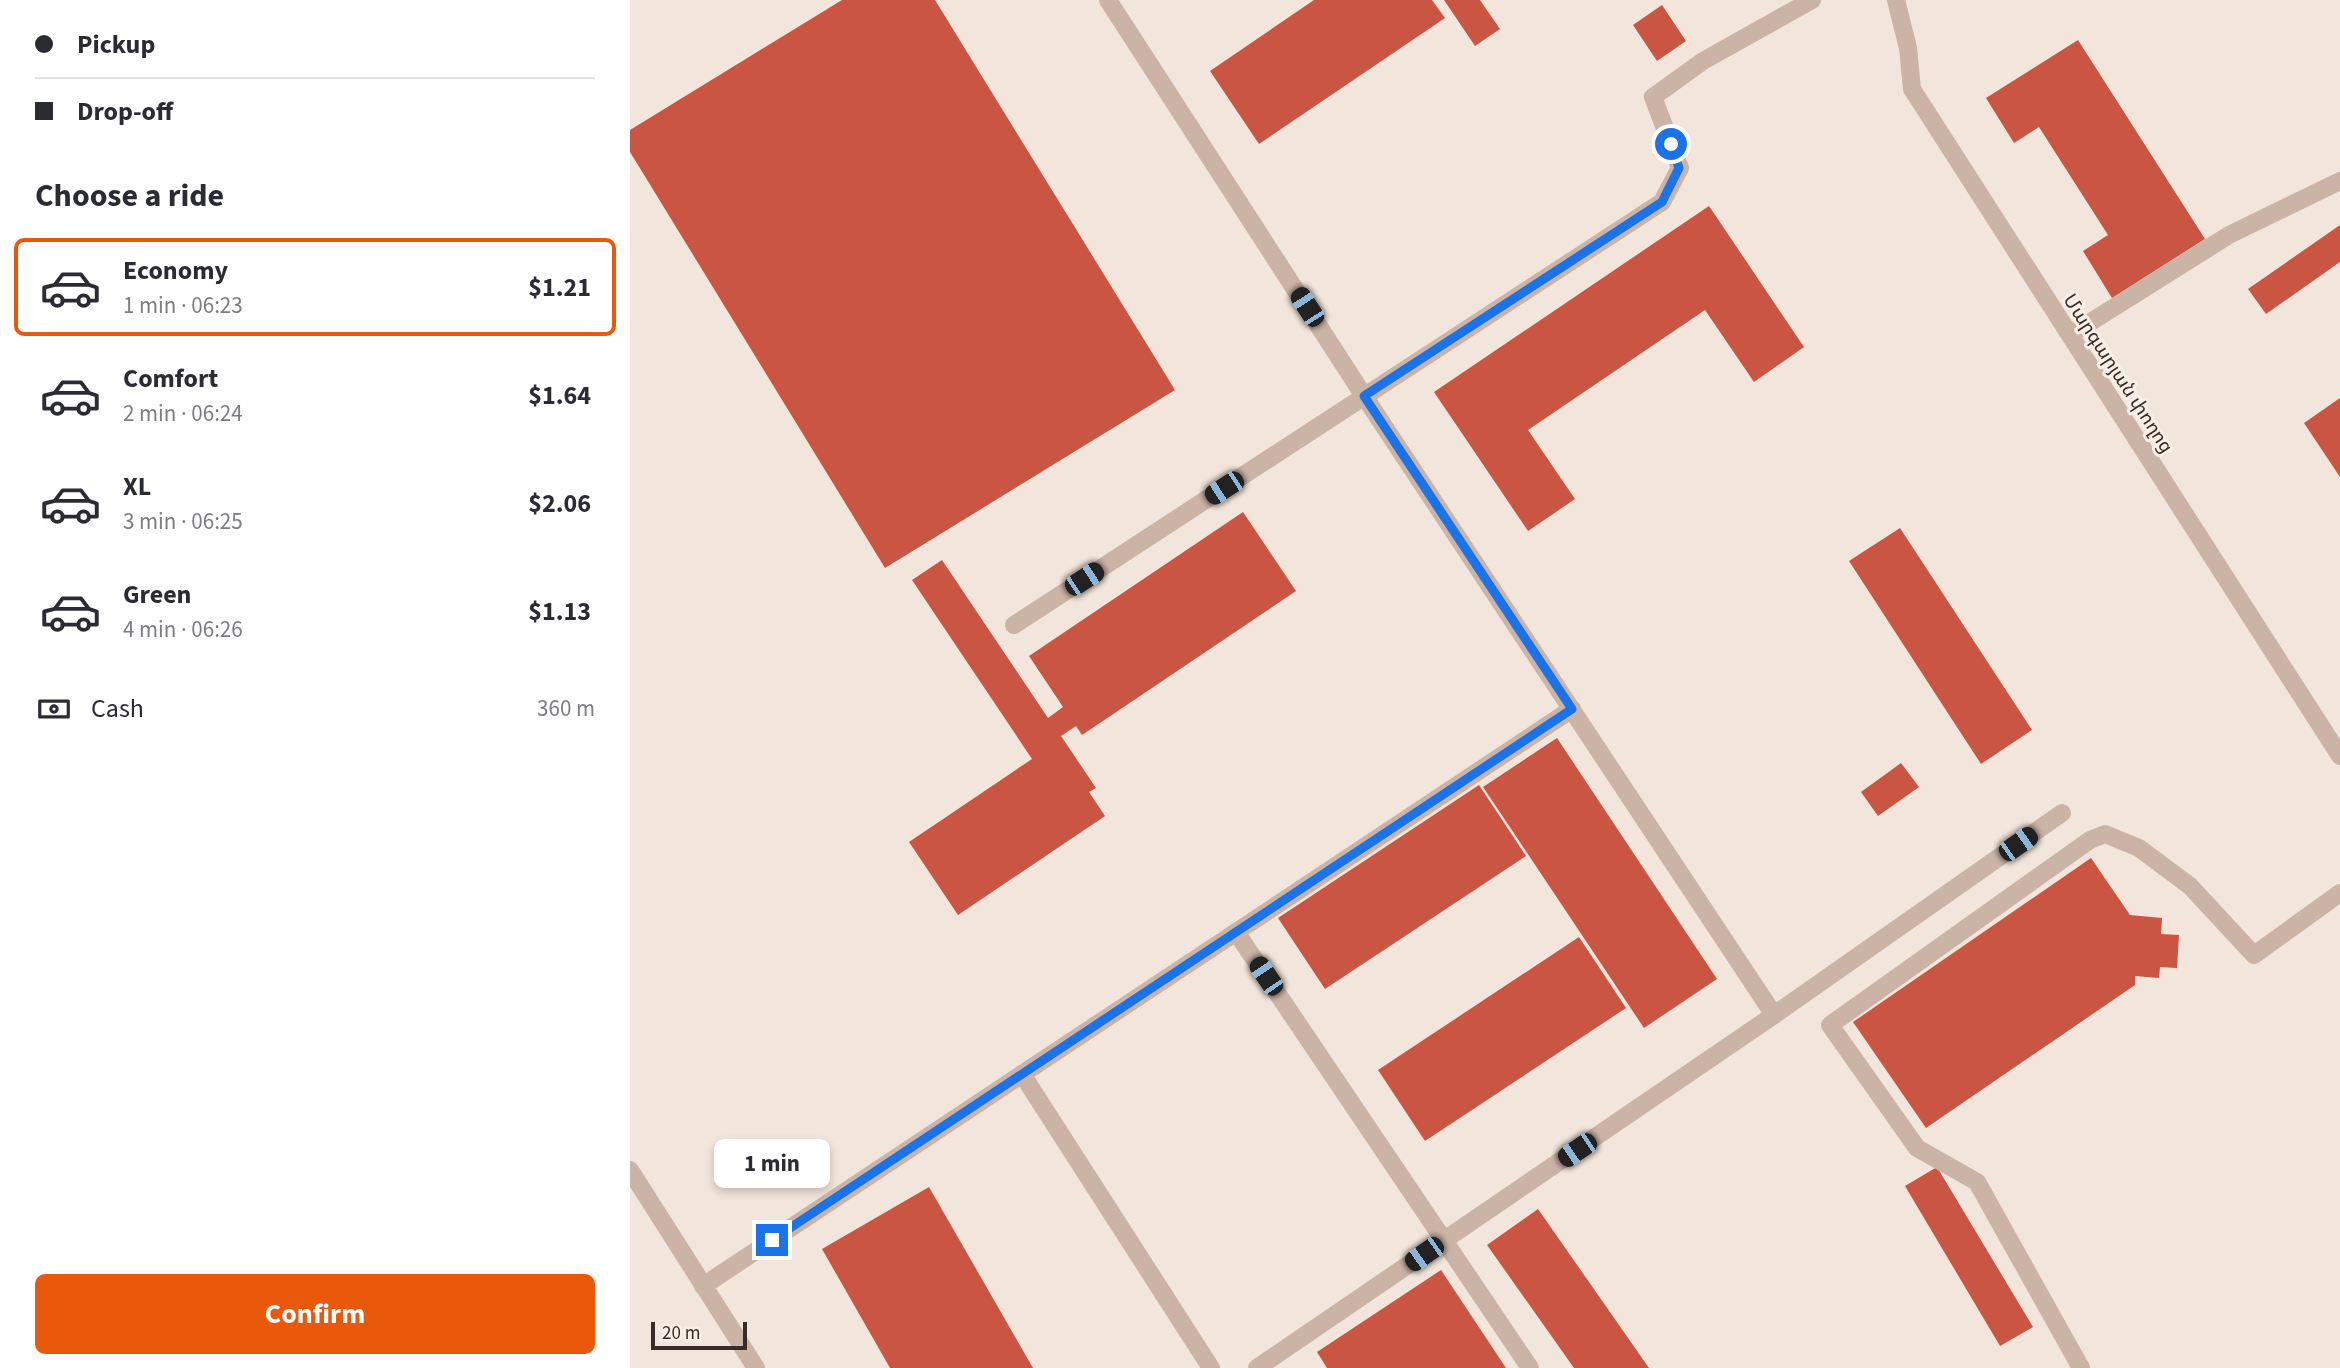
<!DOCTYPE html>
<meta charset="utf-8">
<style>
:root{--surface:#fff;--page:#f2f2f3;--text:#2b2b33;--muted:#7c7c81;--line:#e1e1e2;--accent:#ea580c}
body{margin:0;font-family:"Source Sans 3","Noto Sans Armenian",sans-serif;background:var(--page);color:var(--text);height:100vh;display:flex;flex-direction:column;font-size:26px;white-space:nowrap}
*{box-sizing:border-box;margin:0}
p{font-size:23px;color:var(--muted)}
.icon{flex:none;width:38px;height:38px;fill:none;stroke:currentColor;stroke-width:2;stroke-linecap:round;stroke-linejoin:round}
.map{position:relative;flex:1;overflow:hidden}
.details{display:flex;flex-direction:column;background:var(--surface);width:630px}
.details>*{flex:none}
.banner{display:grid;align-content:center;height:154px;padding:0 35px;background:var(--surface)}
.scale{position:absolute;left:21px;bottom:18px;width:96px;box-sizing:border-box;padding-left:7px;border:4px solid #372b27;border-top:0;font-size:19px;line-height:24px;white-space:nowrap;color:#372b27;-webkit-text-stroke:5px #faefe7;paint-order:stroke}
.end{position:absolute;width:32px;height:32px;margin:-16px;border:9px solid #1a73e8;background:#fff;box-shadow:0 0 0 4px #fff}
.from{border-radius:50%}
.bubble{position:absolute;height:49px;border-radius:10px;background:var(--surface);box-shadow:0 4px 10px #0003;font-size:23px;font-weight:700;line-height:49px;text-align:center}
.car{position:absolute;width:21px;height:42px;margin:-21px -10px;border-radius:9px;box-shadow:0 0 5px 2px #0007;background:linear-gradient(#222 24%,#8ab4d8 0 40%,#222 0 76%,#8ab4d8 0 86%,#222 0)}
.banner b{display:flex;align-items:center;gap:24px;height:66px;font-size:26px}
.banner b+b{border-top:2px solid var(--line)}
.banner i{width:18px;height:18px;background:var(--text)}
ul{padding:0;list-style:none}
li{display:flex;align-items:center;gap:21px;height:98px;margin:0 14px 10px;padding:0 21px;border:4px solid transparent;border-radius:10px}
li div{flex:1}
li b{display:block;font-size:26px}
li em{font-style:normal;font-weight:700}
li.current{border-color:var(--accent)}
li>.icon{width:63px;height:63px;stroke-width:1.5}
h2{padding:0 35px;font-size:32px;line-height:84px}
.pay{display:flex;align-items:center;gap:18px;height:77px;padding:0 35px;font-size:26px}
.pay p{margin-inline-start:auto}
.button{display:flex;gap:14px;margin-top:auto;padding:14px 35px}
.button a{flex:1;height:80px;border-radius:10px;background:var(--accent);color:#fff;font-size:28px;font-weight:700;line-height:80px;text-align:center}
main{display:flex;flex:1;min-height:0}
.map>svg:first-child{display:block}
</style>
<main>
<section class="details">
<div class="banner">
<b><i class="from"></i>Pickup</b>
<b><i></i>Drop-off</b>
</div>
<h2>Choose a ride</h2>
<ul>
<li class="current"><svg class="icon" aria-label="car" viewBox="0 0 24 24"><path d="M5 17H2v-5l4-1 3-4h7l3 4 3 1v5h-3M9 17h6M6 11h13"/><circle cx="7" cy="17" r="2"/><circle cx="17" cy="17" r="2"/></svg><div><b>Economy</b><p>1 min · 06:23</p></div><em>$1.21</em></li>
<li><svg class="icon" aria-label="car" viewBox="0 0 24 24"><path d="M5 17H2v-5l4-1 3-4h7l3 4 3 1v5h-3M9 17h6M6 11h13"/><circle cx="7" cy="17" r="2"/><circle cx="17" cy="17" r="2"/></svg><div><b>Comfort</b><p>2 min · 06:24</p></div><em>$1.64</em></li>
<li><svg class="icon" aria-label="car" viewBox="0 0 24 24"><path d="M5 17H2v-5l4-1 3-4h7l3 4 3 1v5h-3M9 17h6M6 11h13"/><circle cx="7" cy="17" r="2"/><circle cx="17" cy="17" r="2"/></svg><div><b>XL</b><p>3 min · 06:25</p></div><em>$2.06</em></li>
<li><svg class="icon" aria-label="car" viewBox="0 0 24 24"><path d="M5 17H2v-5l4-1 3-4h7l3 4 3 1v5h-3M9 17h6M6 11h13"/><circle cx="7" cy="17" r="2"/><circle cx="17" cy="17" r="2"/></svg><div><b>Green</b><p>4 min · 06:26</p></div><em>$1.13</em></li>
</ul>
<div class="pay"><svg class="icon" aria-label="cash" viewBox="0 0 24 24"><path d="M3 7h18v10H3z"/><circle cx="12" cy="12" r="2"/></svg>Cash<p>360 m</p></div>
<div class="button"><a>Confirm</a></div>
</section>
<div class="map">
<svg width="1710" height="1368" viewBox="0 0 1710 1368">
<rect width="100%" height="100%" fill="#f2e5db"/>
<!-- building -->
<g fill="#c95542">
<path d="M212 0H305L545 390 255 568 0 152V130Z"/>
<path d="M684 0H802L815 18 629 144 580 71Z"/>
<path d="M814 0H850L870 29 845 46Z"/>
<path d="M1032 5 1056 41 1027 61 1003 25Z"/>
<path d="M1448 40 1575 239 1482 298 1453 251 1478 235 1409 127 1384 143 1356 98Z"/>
<path d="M1079 206 1174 347 1124 382 1075 310 898 430 945 499 898 531 804 392Z"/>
<path d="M1710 225V262L1636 314 1618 289Z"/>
<path d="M1710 398V477L1674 423Z"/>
<path d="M613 512 666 591 452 735 446 726 431 736 466 788 459 792 475 816 328 915 279 842 402 759 282 580 312 560 418 718 433 707 399 656Z"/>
<path d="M1270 528 1402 730 1351 764 1219 561Z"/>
<path d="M927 738 1087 979 1014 1028 853 787Z"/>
<path d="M1271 763 1289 787 1248 816 1231 792Z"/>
<path d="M849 785 896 856 695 989 648 918Z"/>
<path d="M1461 858 1500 915 1532 918 1531 934 1549 935 1547 968 1530 967 1529 978 1505 976V985L1296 1128 1223 1022Z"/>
<path d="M949 937 996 1008 795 1141 748 1070Z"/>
<path d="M1307 1167 1403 1327 1370 1346 1275 1186Z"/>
<path d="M299 1187 403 1368H260L192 1249Z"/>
<path d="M908 1209 1019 1368H944L857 1245Z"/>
<path d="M811 1270 876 1368H697L687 1352Z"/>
</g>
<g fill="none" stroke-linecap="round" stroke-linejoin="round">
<!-- minor -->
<g stroke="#cbb3a6" stroke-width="18">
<path d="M478 0 734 396 1144 1015"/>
<path d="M1266 0 1278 48 1282 89 1710 756"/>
<path d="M1440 335 1599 235 1710 181"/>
<path d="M384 625 1032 202 1050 168 1023 97 1073 61 1182 0"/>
<path d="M606 932 900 1368"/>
<path d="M392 1074 581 1368"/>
<path d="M0 1170 126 1368"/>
<path d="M73 1286 942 709"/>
<path d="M627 1368 1144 1015 1432 813"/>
<path d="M1451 1368 1347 1182 1287 1148 1200 1025 1460 840 1475 834 1509 848 1560 886 1624 955 1710 893"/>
</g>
</g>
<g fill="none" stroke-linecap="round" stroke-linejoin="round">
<!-- route -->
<path stroke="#1a73e8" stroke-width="9" d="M142 1240 942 709 734 396 1032 202 1049 168 1041 144"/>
</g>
<g text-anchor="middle" stroke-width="6" stroke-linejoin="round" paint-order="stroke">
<!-- street labels -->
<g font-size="19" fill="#372b27" stroke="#faefe7">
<text transform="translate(1489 373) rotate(57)" y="7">Մարգարյան փողոց</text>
</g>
</g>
</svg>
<div class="scale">20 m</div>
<i class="end from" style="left:1041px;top:144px"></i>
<i class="end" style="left:142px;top:1240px"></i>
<div class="bubble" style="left:84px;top:1139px;width:116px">1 min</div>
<i class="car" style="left:677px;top:307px;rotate:327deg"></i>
<i class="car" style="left:594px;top:488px;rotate:237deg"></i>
<i class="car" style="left:454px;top:579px;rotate:57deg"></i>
<i class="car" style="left:1388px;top:844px;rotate:55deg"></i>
<i class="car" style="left:636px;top:976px;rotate:326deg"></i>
<i class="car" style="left:947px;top:1150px;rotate:236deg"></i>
<i class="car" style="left:794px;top:1254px;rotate:235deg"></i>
</div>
</main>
